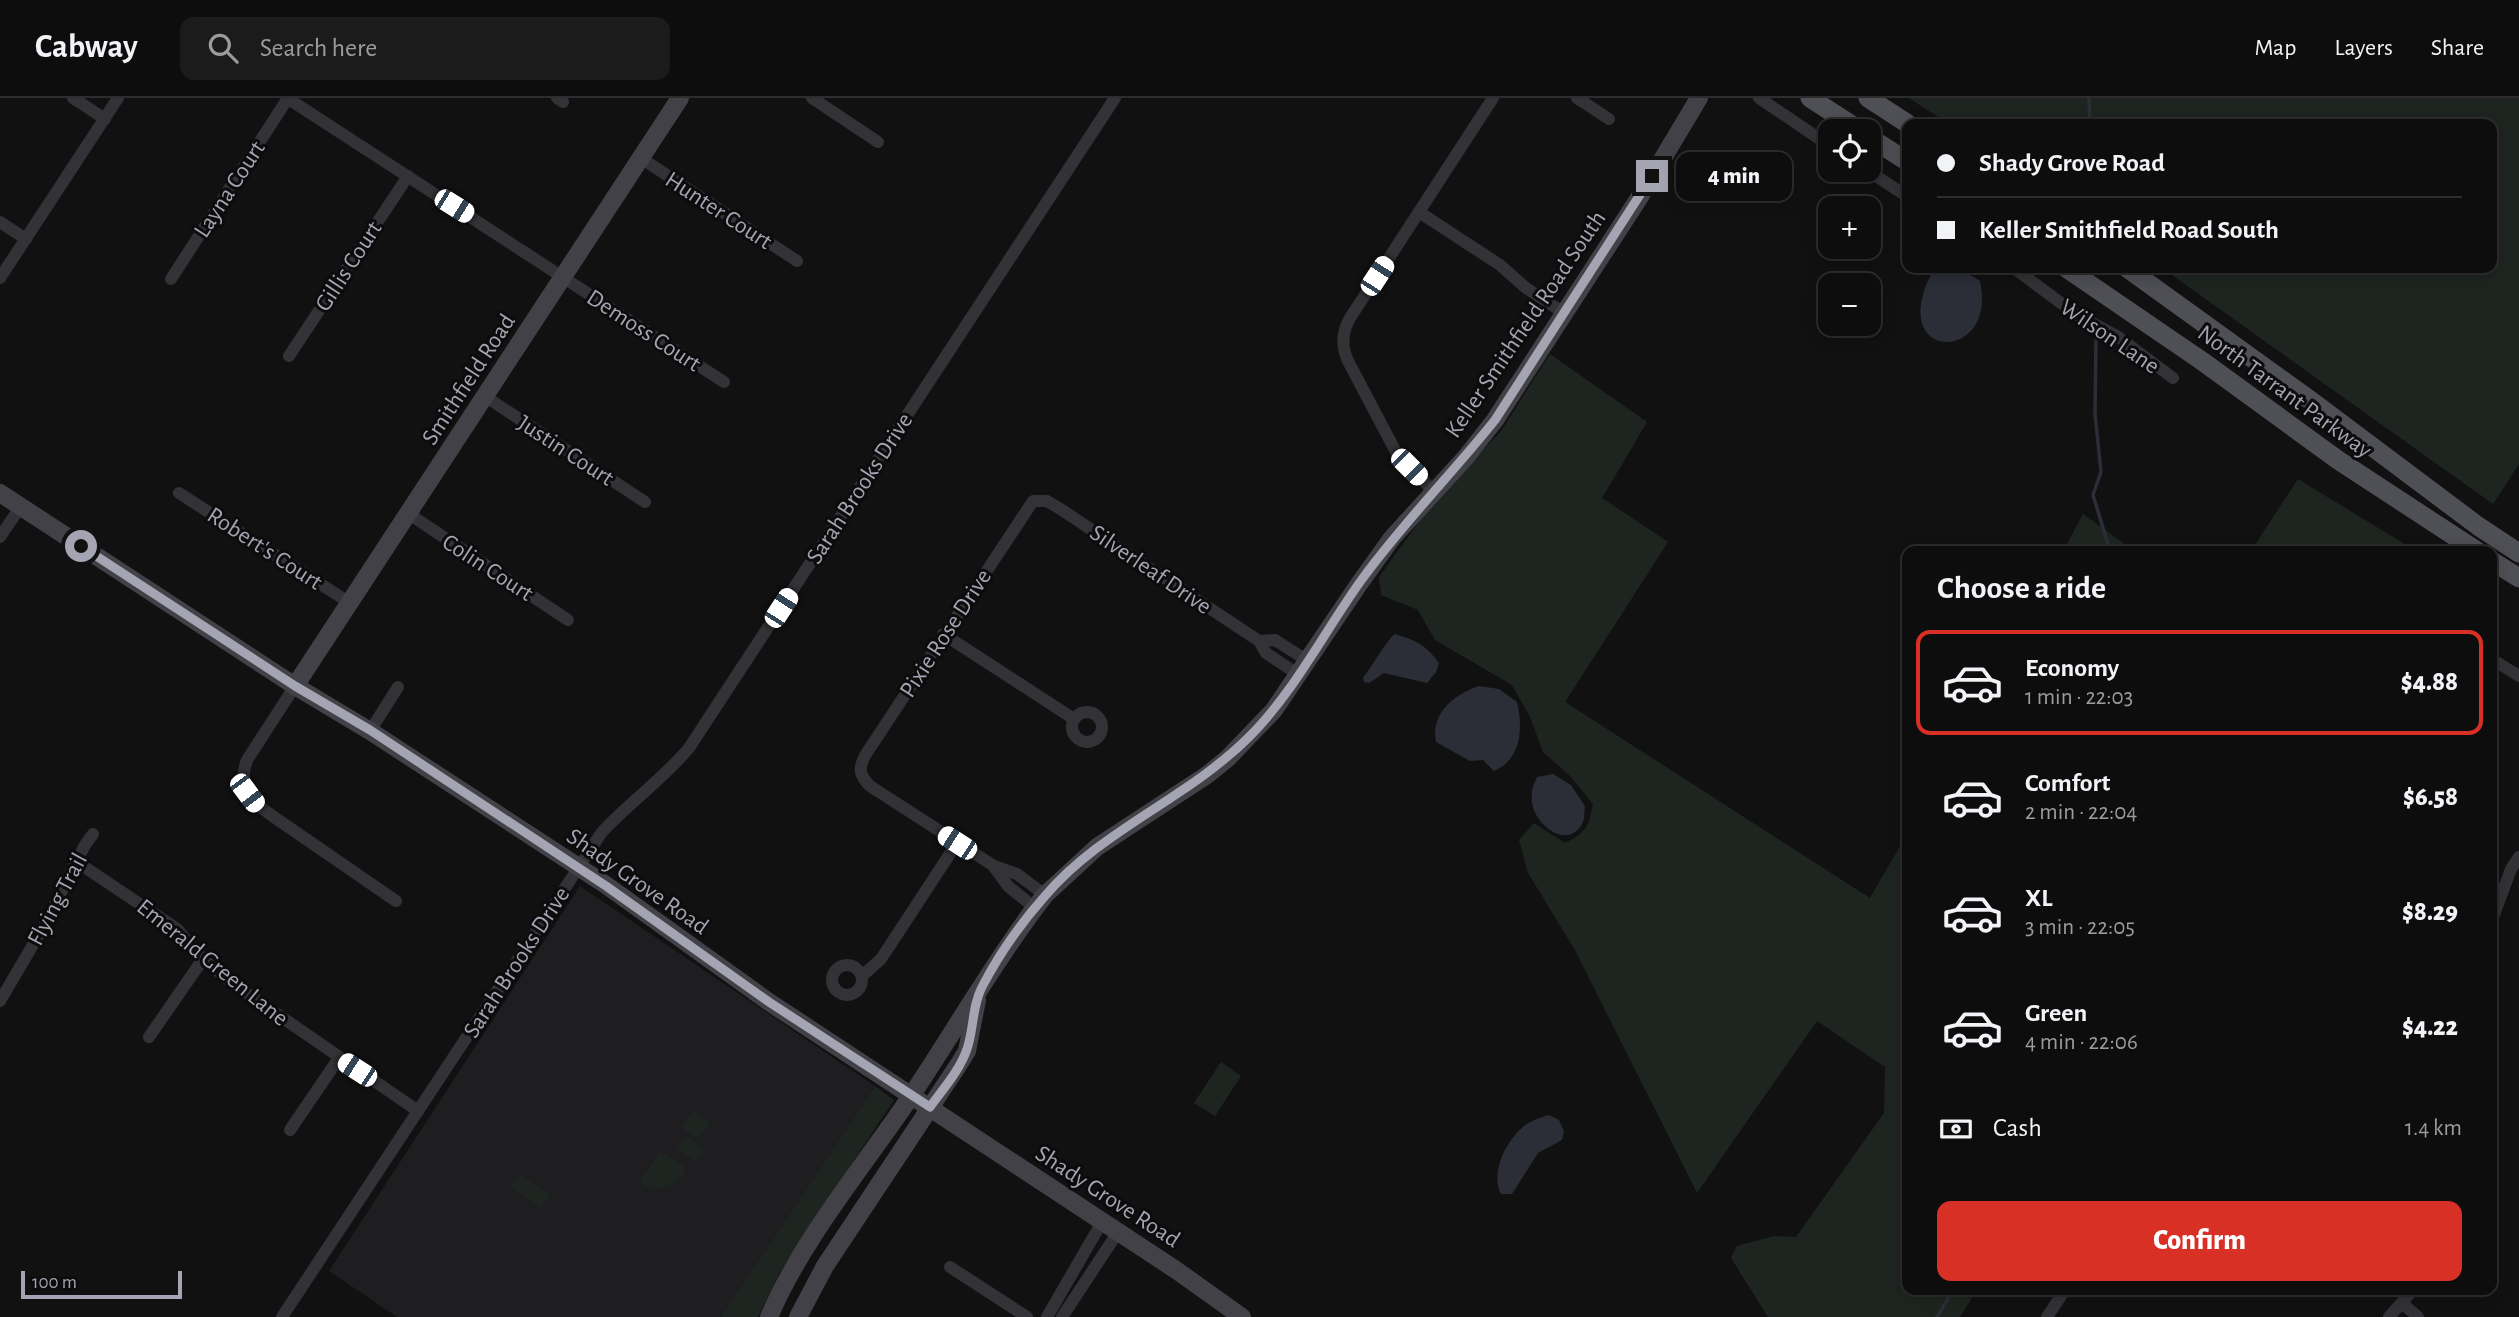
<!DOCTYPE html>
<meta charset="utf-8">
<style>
:root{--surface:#0e0d0e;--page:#1c1b1c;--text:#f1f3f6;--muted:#9b9c9e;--line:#2e2d2e;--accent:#d93025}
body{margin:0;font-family:"Alegreya Sans",sans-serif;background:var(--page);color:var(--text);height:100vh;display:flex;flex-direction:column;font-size:26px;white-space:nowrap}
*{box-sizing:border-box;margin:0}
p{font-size:23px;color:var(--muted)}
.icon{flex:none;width:38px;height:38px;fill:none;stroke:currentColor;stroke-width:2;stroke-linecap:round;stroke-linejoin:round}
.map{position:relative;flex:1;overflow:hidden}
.panel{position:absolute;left:1902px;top:448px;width:595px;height:749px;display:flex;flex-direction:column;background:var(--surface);border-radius:14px;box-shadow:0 4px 18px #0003,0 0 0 2px var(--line)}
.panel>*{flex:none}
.banner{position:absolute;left:1902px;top:21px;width:595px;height:154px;border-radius:14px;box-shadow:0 4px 18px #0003,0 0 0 2px var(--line);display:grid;align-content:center;height:154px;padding:0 35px;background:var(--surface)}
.tools{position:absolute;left:1818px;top:21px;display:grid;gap:14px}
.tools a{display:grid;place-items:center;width:63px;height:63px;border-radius:14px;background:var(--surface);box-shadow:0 4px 18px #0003,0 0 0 2px var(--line);font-size:35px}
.scale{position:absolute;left:21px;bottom:18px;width:161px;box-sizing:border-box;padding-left:7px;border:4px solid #a4a4b2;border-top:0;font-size:19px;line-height:24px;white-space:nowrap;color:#a4a4b2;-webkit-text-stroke:5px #0d0c0d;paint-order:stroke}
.end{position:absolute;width:32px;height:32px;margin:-16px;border:9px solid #a4a4b2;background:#111;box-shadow:0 0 0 4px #111}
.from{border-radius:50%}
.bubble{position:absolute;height:49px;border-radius:14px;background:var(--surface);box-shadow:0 4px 18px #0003,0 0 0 2px var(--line);font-size:23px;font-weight:800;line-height:49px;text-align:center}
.car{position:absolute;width:21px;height:42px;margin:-21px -10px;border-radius:9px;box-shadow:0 0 5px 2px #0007;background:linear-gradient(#fff 24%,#345 0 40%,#fff 0 76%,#345 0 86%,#fff 0)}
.banner b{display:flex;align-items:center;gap:24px;height:66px;font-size:26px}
.banner b+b{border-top:2px solid var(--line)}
.banner i{width:18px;height:18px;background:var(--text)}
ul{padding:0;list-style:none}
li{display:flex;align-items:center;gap:21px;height:105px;margin:0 14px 10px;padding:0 21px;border:4px solid transparent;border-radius:14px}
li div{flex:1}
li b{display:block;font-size:26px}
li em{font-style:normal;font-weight:800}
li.active{border-color:var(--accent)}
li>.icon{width:63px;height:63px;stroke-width:1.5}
h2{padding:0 35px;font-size:32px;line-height:84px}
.pay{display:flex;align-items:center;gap:18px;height:77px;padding:0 35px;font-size:26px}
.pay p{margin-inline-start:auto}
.action{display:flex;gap:14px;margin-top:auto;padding:14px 35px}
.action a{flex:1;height:80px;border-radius:14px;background:var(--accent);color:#fff;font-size:28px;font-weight:800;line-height:80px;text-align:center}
header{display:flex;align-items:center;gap:42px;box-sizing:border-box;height:98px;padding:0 35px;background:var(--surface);border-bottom:2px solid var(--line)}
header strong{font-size:33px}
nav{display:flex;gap:38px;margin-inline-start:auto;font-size:24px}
.search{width:490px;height:63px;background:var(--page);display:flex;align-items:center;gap:18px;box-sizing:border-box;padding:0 24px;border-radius:14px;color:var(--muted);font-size:26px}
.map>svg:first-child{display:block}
</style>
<header>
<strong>Cabway</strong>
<div class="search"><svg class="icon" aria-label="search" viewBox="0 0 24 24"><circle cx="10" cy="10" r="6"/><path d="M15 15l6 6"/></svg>Search here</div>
<nav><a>Map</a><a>Layers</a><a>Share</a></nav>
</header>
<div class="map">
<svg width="2519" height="1219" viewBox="0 0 2519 1219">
<rect width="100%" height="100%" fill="#121112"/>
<!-- built -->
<path fill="#1e1d1f" d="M580 788 875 988 721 1219H397L329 1173Z"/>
<!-- green -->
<g fill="#1e2520">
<path d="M1909 0H2519V366L2493 406 2162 170H2492V26H1949Z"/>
<path d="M1550 256 1647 324 1602 400 1668 444 1565 604 1870 800 1907 736 1908 1192H1977L1960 1219H1768L1731 1160 1737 1148 1774 1138 1796 1139 1884 1015 1885 969 1817 923 1697 1095 1575 852 1528 775 1519 742 1534 725 1565 745C1586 735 1589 728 1593 706L1570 678 1543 654 1530 619 1512 587 1435 542 1418 512 1381 497 1379 479 1428 411 1501 333Z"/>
<path d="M2298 381 2416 453H2251Z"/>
<path d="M2083 416 2134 453H2063Z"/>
<path d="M1221 964 1241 978 1215 1018 1194 1005Z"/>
<path d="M875 988 894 1002 780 1174 758 1219H721Z"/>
<path d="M693 1012 710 1024 698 1041 681 1029Z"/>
<path d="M686 1038 705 1052 695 1064 677 1051Z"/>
<path d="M660 1053 685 1069C683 1086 666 1088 652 1092L640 1084Z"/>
<path d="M519 1076 550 1096 540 1110 511 1089Z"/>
</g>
<!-- water -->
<g fill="#2b2e37">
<path d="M1943 172C1958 179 1965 171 1980 183 1996 255 1913 264 1921 206 1923 195 1926 185 1932 175Z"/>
<path d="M1394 536C1416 542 1426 547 1439 565L1436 574 1427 585 1384 575 1369 585 1364 584 1363 580C1374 565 1382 550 1394 536Z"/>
<path d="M1479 588 1499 591 1517 604C1523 629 1522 661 1494 673L1483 662 1470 663 1436 644C1430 615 1455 596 1479 588Z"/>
<path d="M1553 676 1571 687 1585 708C1584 713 1585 720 1583 724 1568 756 1527 723 1532 695 1532 690 1535 684 1537 679Z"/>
<path d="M1549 1017 1559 1022 1564 1033 1562 1042 1538 1055 1512 1096H1501C1490 1075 1506 1043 1523 1029 1530 1023 1539 1020 1549 1017Z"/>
</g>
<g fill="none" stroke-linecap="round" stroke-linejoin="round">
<!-- stream -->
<g stroke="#2b2e37" stroke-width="3.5">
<path d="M2089 0 2090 26"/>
<path d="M2096 240 2095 316 2101 374 2093 397 2110 453"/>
<path d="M1937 1219 1953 1192"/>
</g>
<!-- street -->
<g stroke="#333337" stroke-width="12">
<path d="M73 0 105 21"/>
<path d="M287 0 724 284"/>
<path d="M557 0 563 4"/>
<path d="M812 0 878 44"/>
<path d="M1577 0 1609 21"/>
<path d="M1759 0 1830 48"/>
<path d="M641 60 797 163"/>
<path d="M1867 72 1908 99"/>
<path d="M1419 114 1500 167 1526 190 1564 215"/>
<path d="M0 124 26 141"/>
<path d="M2014 170 2077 217 2117 238 2173 280"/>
<path d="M0 180 118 0"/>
<path d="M171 181 288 0"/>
<path d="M289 258 408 78"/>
<path d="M486 299 645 404"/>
<path d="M1433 393 1396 354 1348 263C1341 248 1342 234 1350 220L1493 0"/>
<path d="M179 395 350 505"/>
<path d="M409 416 568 522"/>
<path d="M0 439 21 408"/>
<path d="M943 536 1074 621"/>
<path d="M1259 543 1275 542 1308 563"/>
<path d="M2492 565H2498L2519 578"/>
<path d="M295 588 247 662C237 687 251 703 271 717L396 803"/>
<circle cx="1087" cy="629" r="15"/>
<path d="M370 633 398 589"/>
<path d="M77 764 177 831 203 861 232 885 418 1013"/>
<path d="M994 769 1008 788 1035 810"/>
<path d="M1045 797 1017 776 994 768 870 688C859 677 858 670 866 656L1033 403H1047L1062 412 1259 543 1266 555 1299 577"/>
<path d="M2492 822 2511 771 2519 759"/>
<circle cx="847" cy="882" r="15"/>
<path d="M862 878 881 861 957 745"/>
<path d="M0 903 44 828 85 747 93 736"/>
<path d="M149 939 203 861"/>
<path d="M290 1032 339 960"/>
<path d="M950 1169 1027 1219"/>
<path d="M2402 1205 2418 1219"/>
<path d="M282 1219 602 734C630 704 663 681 689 650L1115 0"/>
<path d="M1047 1219 1102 1124"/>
<path d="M1062 1219 1118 1134"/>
<path d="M2047 1219 2065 1192"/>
<path d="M2389 1219 2413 1192"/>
</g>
<!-- secondary -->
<g stroke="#414147" stroke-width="18">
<path d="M0 395 295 588 370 633 606 787 769 904 1176 1172 1242 1219"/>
<path d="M295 588 680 0"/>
<path d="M769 1219C802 1141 864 1068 911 998 953 936 990 870 1035 810L1045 797 1097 749 1207 677 1228 660 1274 612 1359 486 1392 440 1466 359 1495 322 1641 97 1699 0"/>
<path d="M798 1219 825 1168 959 966 967 953 977 902"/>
</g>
<!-- primary -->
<g stroke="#4f4f56" stroke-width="19">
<path d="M1810 0 1861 33"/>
<path d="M1868 0 1908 26"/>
<path d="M1869 39 1908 64"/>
<path d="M2066 170 2202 263 2338 362 2477 453"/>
<path d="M2127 170 2310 302 2478 428 2519 455"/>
<path d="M2492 463 2519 480"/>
</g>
</g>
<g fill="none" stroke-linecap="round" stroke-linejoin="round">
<!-- route -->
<path stroke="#a4a4b2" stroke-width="9" d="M81 448 295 588 370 632 606 788 769 904 930 1009C943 991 960 972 967 951 974 931 972 908 982 889 998 858 1021 825 1045 798 1102 731 1187 701 1249 639 1294 594 1323 536 1360 484 1401 427 1451 377 1495 322L1652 78"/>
</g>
<g text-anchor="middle" stroke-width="6" stroke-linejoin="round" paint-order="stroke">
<!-- street labels -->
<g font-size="24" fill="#a4a4b2" stroke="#0d0c0d">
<text transform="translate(229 91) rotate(-57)" y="8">Layna Court</text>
<text transform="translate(719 112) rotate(33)" y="8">Hunter Court</text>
<text transform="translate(348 168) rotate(-57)" y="8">Gillis Court</text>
<text transform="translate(1525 226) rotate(-56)" y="8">Keller Smithfield Road South</text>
<text transform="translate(644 232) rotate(33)" y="8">Demoss Court</text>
<text transform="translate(2110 238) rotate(34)" y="8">Wilson Lane</text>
<text transform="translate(468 281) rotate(-57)" y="8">Smithfield Road</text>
<text transform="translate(2285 293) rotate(36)" y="8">North Tarrant Parkway</text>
<text transform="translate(566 352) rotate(33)" y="8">Justin Court</text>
<text transform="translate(859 390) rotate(-57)" y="8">Sarah Brooks Drive</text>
<text transform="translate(265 450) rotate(33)" y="8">Robert's Court</text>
<text transform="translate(488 469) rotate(33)" y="8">Colin Court</text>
<text transform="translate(1151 471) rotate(34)" y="8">Silverleaf Drive</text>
<text transform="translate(945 535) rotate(-57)" y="8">Pixie Rose Drive</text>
<text transform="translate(638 783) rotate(35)" y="8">Shady Grove Road</text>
<text transform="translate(57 801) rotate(-62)" y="8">Flying Trail</text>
<text transform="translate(213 864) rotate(39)" y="8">Emerald Green Lane</text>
<text transform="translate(516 864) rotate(-57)" y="8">Sarah Brooks Drive</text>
<text transform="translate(1108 1098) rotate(33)" y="8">Shady Grove Road</text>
</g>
</g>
</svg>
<div class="tools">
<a><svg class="icon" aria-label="locate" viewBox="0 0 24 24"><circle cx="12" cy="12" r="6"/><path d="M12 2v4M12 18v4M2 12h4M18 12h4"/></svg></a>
<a>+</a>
<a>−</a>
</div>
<div class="scale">100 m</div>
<i class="end from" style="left:81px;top:448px"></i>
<i class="end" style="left:1652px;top:78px"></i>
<div class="bubble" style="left:1676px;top:54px;width:116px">4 min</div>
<i class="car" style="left:454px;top:108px;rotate:122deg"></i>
<i class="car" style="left:1377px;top:178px;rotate:33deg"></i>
<i class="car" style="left:1409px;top:369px;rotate:135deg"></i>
<i class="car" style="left:781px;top:510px;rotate:33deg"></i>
<i class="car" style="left:247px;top:695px;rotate:143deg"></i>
<i class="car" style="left:957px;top:745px;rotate:303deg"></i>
<i class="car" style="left:357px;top:972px;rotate:303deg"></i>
<div class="banner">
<b><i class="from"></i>Shady Grove Road</b>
<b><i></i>Keller Smithfield Road South</b>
</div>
<section class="panel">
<h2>Choose a ride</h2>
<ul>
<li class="active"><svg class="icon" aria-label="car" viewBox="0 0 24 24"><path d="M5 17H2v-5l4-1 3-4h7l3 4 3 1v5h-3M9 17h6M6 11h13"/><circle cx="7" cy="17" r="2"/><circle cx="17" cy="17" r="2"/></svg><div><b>Economy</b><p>1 min · 22:03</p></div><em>$4.88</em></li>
<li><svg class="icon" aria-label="car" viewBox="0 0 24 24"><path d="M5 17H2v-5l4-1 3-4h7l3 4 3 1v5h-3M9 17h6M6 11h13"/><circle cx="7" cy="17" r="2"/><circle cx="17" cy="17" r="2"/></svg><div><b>Comfort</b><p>2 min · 22:04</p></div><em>$6.58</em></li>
<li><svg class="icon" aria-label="car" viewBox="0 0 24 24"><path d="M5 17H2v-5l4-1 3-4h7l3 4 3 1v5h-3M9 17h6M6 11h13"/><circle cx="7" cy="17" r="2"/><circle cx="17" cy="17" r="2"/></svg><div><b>XL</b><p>3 min · 22:05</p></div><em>$8.29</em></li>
<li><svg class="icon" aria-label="car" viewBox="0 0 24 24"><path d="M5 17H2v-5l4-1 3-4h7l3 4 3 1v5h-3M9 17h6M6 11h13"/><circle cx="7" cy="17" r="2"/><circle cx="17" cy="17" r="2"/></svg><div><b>Green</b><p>4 min · 22:06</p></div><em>$4.22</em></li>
</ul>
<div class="pay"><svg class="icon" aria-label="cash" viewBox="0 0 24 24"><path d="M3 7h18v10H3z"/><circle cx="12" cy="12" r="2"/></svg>Cash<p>1.4 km</p></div>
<div class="action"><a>Confirm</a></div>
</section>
</div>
